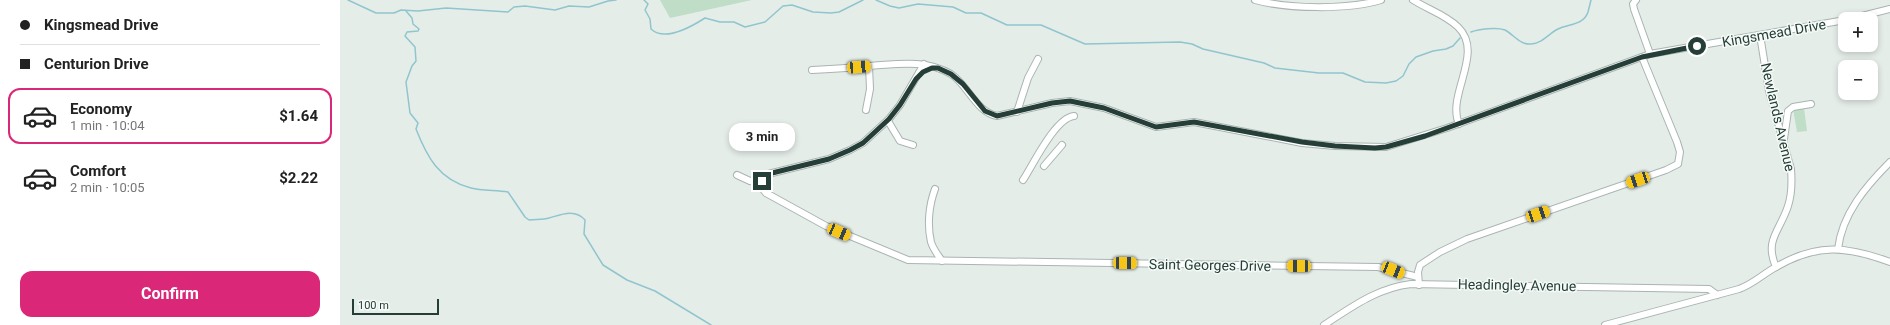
<!DOCTYPE html>
<meta charset="utf-8">
<style>
:root{--surface:#fff;--page:#f2f2f2;--text:#222;--muted:#767676;--line:#e0e0e0;--accent:#db2777}
body{margin:0;font-family:Roboto,sans-serif;background:var(--page);color:var(--text);height:100vh;display:flex;flex-direction:column;font-size:15px;white-space:nowrap}
*{box-sizing:border-box;margin:0}
p{font-size:13px;color:var(--muted)}
.icon{flex:none;width:22px;height:22px;fill:none;stroke:currentColor;stroke-width:2;stroke-linecap:round;stroke-linejoin:round}
.map{position:relative;flex:1;overflow:hidden}
.drawer{display:flex;flex-direction:column;background:var(--surface);width:340px}
.drawer>*{flex:none}
.top-card{display:grid;align-content:center;height:88px;padding:0 20px;background:var(--surface)}
.fabs{position:absolute;left:1498px;top:12px;display:grid;gap:8px}
.fabs a{display:grid;place-items:center;width:40px;height:40px;border-radius:8px;background:var(--surface);box-shadow:0 2px 6px #0003;font-size:20px}
.scale{position:absolute;left:12px;bottom:10px;width:87px;box-sizing:border-box;padding-left:4px;border:2px solid #253e37;border-top:0;font-size:11px;line-height:14px;white-space:nowrap;color:#253e37;-webkit-text-stroke:3px #f5faf7;paint-order:stroke}
.end{position:absolute;width:18px;height:18px;margin:-9px;border:5px solid #253e37;background:#fff;box-shadow:0 0 0 2px #fff}
.from{border-radius:50%}
.bubble{position:absolute;height:28px;border-radius:12px;background:var(--surface);box-shadow:0 2px 6px #0003;font-size:13px;font-weight:700;line-height:28px;text-align:center}
.car{position:absolute;width:12px;height:24px;margin:-12px -6px;border-radius:5px;box-shadow:0 0 3px 1px #0007;background:linear-gradient(#f5c518 24%,#345 0 40%,#f5c518 0 76%,#345 0 86%,#f5c518 0)}
.top-card b{display:flex;align-items:center;gap:14px;height:38px;font-size:15px}
.top-card b+b{border-top:1px solid var(--line)}
.top-card i{width:10px;height:10px;background:var(--text)}
ul{padding:0;list-style:none}
li{display:flex;align-items:center;gap:12px;height:56px;margin:0 8px 6px;padding:0 12px;border:2px solid transparent;border-radius:12px}
li div{flex:1}
li b{display:block;font-size:15px}
li em{font-style:normal;font-weight:700}
li.on{border-color:var(--accent)}
li>.icon{width:36px;height:36px;stroke-width:1.5}
.button{display:flex;gap:8px;margin-top:auto;padding:8px 20px}
.button a{flex:1;height:46px;border-radius:12px;background:var(--accent);color:#fff;font-size:16px;font-weight:700;line-height:46px;text-align:center}
main{display:flex;flex:1;min-height:0}
.map>svg:first-child{display:block}
</style>
<main>
<section class="drawer">
<div class="top-card">
<b><i class="from"></i>Kingsmead Drive</b>
<b><i></i>Centurion Drive</b>
</div>
<ul>
<li class="on"><svg class="icon" aria-label="car" viewBox="0 0 24 24"><path d="M5 17H2v-5l4-1 3-4h7l3 4 3 1v5h-3M9 17h6M6 11h13"/><circle cx="7" cy="17" r="2"/><circle cx="17" cy="17" r="2"/></svg><div><b>Economy</b><p>1 min · 10:04</p></div><em>$1.64</em></li>
<li><svg class="icon" aria-label="car" viewBox="0 0 24 24"><path d="M5 17H2v-5l4-1 3-4h7l3 4 3 1v5h-3M9 17h6M6 11h13"/><circle cx="7" cy="17" r="2"/><circle cx="17" cy="17" r="2"/></svg><div><b>Comfort</b><p>2 min · 10:05</p></div><em>$2.22</em></li>
</ul>
<div class="button"><a>Confirm</a></div>
</section>
<div class="map">
<svg width="1550" height="325" viewBox="0 0 1550 325">
<rect width="100%" height="100%" fill="#e5ede9"/>
<!-- green -->
<g fill="#bfddc7">
<path d="M320 0H412L330 18Z"/>
<path d="M1464 108 1467 131 1457 132 1453 109Z"/>
</g>
<g fill="none" stroke-linecap="round" stroke-linejoin="round">
<!-- stream -->
<g stroke="#90c5ce" stroke-width="1.5">
<path d="M8 0 36 13H54L61 10 78 11 106 8 168 12 174 7 185 6 215 10 229 6 249 7 268 1 276 0"/>
<path d="M304 0 308 4 305 10 310 19 311 29C325 42 351 27 365 18L380 22H394L405 27 425 22 443 6 452 5 473 12 491 13 499 12 523 0"/>
<path d="M536 0 550 6 559 8 578 4 613 7 626 13H641L667 25H701L745 44 840 42 852 44 863 49 924 63 935 68 979 73H1003L1025 82 1046 83 1056 81 1063 76 1069 64 1076 57 1093 51 1106 49 1113 46 1120 38"/>
<path d="M66 11 72 18 73 24 79 29 78 31 67 32 65 36 75 47 76 61 72 66 66 82 70 113 78 123 76 129C87 157 99 180 131 188 142 191 156 190 168 192L185 217 189 220C195 219 203 220 209 218 220 215 235 208 245 220L244 234 263 265 287 280 315 291 371 325"/>
<path d="M1131 32C1139 29 1157 27 1165 30 1174 35 1180 45 1191 44 1203 43 1208 34 1218 29 1228 24 1244 25 1248 12 1249 8 1250 4 1251 0"/>
</g>
<defs>
<g id="street">
<path d="M915 0C948 9 1007 10 1041 0"/>
<path d="M1073 0C1087 9 1106 15 1118 27 1145 53 1106 95 1119 124"/>
<path d="M1296 0 1293 4 1294 9 1310 54"/>
<path d="M1510 19 1550 9"/>
<path d="M1420 35 1429 91 1451 169C1452 182 1452 194 1448 206 1440 231 1424 240 1436 267"/>
<path d="M472 70C492 69 511 68 530 66 558 64 586 59 611 74 628 85 636 112 657 116L712 103 730 101 764 108 816 127 854 122 962 143 995 146 1046 147 1107 128 1310 54 1505 20"/>
<path d="M526 110 530 89 529 66"/>
<path d="M677 112 688 78 698 59"/>
<path d="M548 121 560 141 573 145"/>
<path d="M1444 139 1448 111 1453 107 1471 104"/>
<path d="M704 166 722 145"/>
<path d="M397 175 410 181 421 183"/>
<path d="M683 180C693 165 715 118 734 116"/>
<path d="M421 183V187L426 193 486 226 568 260 1038 267 1078 277"/>
<path d="M421 183 428 174 489 159 510 150 523 143 549 119 560 105 584 64"/>
<path d="M595 189C589 205 587 225 591 242 593 249 598 255 602 261"/>
<path d="M1498 249C1502 214 1526 186 1550 162"/>
<path d="M1079 285 1078 272 1080 265 1100 252 1127 239 1326 170 1338 164 1340 152 1337 142 1302 57"/>
<path d="M984 325C1012 307 1037 288 1071 284L1369 289 1377 295"/>
<path d="M1265 325 1399 289C1413 284 1423 274 1436 267 1477 243 1507 246 1550 262"/>
</g>
</defs>
<!-- street casing -->
<use href="#street" stroke="#a8b5b0" stroke-width="8"/>
<!-- street -->
<use href="#street" stroke="#fff" stroke-width="6"/>
</g>
<g fill="none" stroke-linecap="round" stroke-linejoin="round">
<!-- route -->
<path stroke="#253e37" stroke-width="5" d="M422 181 428 174 489 159 510 150 523 143 549 119 560 105 576 79 583 72 592 68H598L611 74 623 84 645 111 657 116 712 103 730 101 764 108 816 127 854 122 962 142 995 146 1035 148 1046 147 1085 136 1302 57 1357 46"/>
</g>
<g text-anchor="middle" stroke-width="3" stroke-linejoin="round" paint-order="stroke">
<!-- street labels -->
<g font-size="14" fill="#253e37" stroke="#f5faf7">
<text transform="translate(1434 33) rotate(-10)" y="5">Kingsmead Drive</text>
<text transform="translate(1438 117) rotate(77)" y="5">Newlands Avenue</text>
<text transform="translate(870 265) rotate(1)" y="5">Saint Georges Drive</text>
<text transform="translate(1177 285) rotate(1)" y="5">Headingley Avenue</text>
</g>
</g>
</svg>
<div class="fabs">
<a>+</a>
<a>−</a>
</div>
<div class="scale">100 m</div>
<i class="end from" style="left:1357px;top:46px"></i>
<i class="end" style="left:422px;top:181px"></i>
<div class="bubble" style="left:389px;top:123px;width:66px">3 min</div>
<i class="car" style="left:519px;top:67px;rotate:86deg"></i>
<i class="car" style="left:1298px;top:180px;rotate:251deg"></i>
<i class="car" style="left:1198px;top:214px;rotate:71deg"></i>
<i class="car" style="left:499px;top:232px;rotate:113deg"></i>
<i class="car" style="left:785px;top:263px;rotate:91deg"></i>
<i class="car" style="left:959px;top:266px;rotate:271deg"></i>
<i class="car" style="left:1053px;top:270px;rotate:112deg"></i>
</div>
</main>
